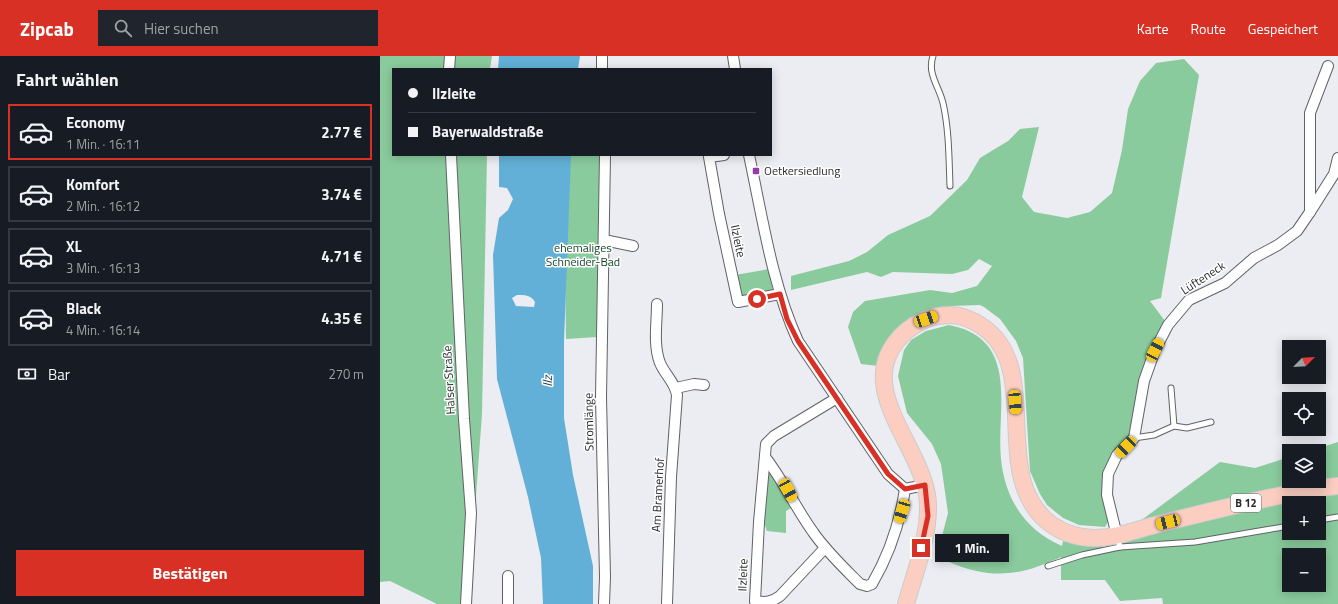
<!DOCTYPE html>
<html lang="de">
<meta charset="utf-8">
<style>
:root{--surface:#171b24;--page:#20242c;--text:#f1f3f6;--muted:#9ea1a6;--line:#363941;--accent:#d93025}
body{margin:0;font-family:"Titillium Web",sans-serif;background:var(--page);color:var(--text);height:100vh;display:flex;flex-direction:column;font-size:15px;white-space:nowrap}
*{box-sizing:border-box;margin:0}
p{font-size:13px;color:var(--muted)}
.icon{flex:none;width:22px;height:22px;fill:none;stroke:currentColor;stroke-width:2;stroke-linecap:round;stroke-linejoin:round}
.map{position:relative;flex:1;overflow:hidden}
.side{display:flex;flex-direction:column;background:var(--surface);width:380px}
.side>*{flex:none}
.guide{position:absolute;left:12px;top:12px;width:380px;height:88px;border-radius:0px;box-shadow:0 2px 10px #0003;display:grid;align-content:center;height:88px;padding:0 16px;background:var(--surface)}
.needle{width:26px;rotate:66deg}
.fabs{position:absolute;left:902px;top:284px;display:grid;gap:8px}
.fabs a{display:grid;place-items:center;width:44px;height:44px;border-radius:0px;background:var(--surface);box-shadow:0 2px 10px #0003;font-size:20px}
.end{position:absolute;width:18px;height:18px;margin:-9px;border:5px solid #d93025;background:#fff;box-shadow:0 0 0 2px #fff}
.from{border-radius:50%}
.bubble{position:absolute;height:28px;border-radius:0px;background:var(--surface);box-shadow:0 2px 10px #0003;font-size:13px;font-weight:700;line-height:28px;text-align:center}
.car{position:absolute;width:12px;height:24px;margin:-12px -6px;border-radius:5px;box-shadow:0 0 3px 1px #0007;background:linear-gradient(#f5c518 24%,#345 0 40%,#f5c518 0 76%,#345 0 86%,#f5c518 0)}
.guide b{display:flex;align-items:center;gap:14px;height:38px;font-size:15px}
.guide b+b{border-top:1px solid var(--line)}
.guide i{width:10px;height:10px;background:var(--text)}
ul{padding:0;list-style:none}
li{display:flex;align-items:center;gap:12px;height:56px;margin:0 8px 6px;padding:0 8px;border:2px solid var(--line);border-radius:0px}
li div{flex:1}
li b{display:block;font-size:15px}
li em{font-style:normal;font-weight:700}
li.current{border-color:var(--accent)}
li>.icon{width:36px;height:36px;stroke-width:1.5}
h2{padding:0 16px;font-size:18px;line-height:48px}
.pay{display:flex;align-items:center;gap:10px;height:44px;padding:0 16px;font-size:15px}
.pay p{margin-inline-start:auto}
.cta{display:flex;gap:8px;margin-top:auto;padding:8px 16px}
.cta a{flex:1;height:46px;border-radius:0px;background:var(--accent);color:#fff;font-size:16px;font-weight:700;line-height:46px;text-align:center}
header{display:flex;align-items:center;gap:24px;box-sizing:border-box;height:56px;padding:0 20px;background:var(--accent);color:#fff}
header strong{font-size:19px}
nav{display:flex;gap:22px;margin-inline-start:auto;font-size:14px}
.search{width:280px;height:36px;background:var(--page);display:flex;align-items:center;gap:10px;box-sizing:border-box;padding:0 14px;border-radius:0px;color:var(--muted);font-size:15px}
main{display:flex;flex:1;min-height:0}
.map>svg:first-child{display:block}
</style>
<header>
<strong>Zipcab</strong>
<div class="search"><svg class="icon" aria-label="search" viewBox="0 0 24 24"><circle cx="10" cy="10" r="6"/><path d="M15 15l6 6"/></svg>Hier suchen</div>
<nav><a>Karte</a><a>Route</a><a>Gespeichert</a></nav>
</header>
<main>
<section class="side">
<h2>Fahrt wählen</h2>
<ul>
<li class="current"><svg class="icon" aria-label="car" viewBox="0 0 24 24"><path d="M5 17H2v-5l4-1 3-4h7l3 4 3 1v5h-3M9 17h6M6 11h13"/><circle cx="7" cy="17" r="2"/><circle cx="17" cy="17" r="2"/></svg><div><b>Economy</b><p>1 Min. · 16:11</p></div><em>2.77 €</em></li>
<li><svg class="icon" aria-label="car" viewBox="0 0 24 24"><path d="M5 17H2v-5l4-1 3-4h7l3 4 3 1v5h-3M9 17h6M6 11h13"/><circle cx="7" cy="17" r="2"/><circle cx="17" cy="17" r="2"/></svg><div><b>Komfort</b><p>2 Min. · 16:12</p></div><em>3.74 €</em></li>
<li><svg class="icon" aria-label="car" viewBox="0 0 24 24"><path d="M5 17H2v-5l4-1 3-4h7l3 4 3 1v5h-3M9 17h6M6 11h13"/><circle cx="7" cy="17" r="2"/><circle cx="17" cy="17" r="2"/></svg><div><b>XL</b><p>3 Min. · 16:13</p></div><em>4.71 €</em></li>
<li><svg class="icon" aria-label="car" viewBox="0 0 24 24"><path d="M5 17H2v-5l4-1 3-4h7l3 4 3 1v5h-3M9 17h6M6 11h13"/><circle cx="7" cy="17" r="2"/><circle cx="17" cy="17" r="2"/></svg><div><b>Black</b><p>4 Min. · 16:14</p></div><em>4.35 €</em></li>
</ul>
<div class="pay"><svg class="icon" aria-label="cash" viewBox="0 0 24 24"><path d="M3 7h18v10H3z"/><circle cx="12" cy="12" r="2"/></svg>Bar<p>270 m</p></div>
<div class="cta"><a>Bestätigen</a></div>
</section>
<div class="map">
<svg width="958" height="548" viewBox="0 0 958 548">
<rect width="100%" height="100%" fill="#ebedf2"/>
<!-- green -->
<g fill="#8acb9d" fill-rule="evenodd">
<path d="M0 0H112L110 13H13V99H107L102 358 88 548H57L10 525 0 526Z"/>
<path d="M804 3 819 19 781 242 770 245 788 269 775 294 754 382 728 418 729 464 725 471 699 469 683 462 667 449 660 438 650 415 643 302 636 285 620 263 604 251 600 249 570 250 545 257 498 310 481 308 468 271 473 256 485 245 550 234 572 237 597 230 612 210 599 203 588 214 572 218 513 216 501 221 487 216 411 234V220L469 205 487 196 508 179 550 160 587 124 600 102 628 85 640 73 659 71 642 141 654 156 687 162 710 156 732 137 742 94 748 53 760 25 776 7Z"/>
<path d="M189 99H221L217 281 186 283 185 203Z"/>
<path d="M389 213 393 236 359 243 355 219Z"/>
<path d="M569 269C641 283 616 352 621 403 625 443 645 474 682 490L683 485 725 491 840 406 875 412 909 401V425H939V395H929L958 386V548H783L782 542 740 545 725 524H681V501C640 520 612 524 569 506L561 484 568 457 561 408 552 388 527 357 518 320 524 294 531 284 546 275ZM909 447H939V477H909ZM909 499H939V529H909Z"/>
<path d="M389 415 411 452 406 455V477L387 475 384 467Z"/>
</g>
<!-- water -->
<g fill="#62b0d7" fill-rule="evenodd">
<path d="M119 0H200L198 13H118Z"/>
<path d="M119 99H191L184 286V362L193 419 213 510V548H163L161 502 148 441 117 323 113 199 119 162 128 154 133 143 127 132 119 131ZM137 239C145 239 151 239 155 246L154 251 136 250 132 242Z"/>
</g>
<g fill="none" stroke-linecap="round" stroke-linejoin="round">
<defs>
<g id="lane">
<path d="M553 0C547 18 559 30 563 47 569 73 569 103 570 130"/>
<path d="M791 332 794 370"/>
<path d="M754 382 774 379 794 370 807 372 831 366"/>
<path d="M939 464 958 461"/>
<path d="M737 481 740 491 815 486 909 470"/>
<path d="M668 510 702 499 740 491"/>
</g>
<g id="street">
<path d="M222 0V13"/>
<path d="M353 0 355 13"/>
<path d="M69 13 70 0"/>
<path d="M71 99 84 363 91 457 86 548"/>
<path d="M344 99 329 101 339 158 358 246 400 238"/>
<path d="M369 99C382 159 392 229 418 285L508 418 525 433 545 429"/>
<path d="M930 156 954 118 958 102"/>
<path d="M224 184 253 190"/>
<path d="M277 248C277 267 273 289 280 307 285 319 295 326 297 339L291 421 287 548"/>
<path d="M296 332 314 328 324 329"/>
<path d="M385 401C403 424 415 451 433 476 446 495 463 511 480 528L487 530 492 528C509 499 520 466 525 433"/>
<path d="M737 480 727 439 728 418 737 399 754 382 764 325 775 294 788 269 809 244 845 227 874 202 898 189 917 175 930 156V57L948 10"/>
<path d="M445 492 400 540C392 546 386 547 375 545L379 466 386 388 394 380 457 342"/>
<path d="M128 520V548"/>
<path d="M224 548 225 521 221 341 225 99"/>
</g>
<path id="primary" d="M526 548C535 516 549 481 548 448 546 394 476 337 516 286 529 269 549 259 570 259 582 259 593 264 603 271 665 314 607 423 672 469 684 477 700 482 714 482 737 482 758 473 779 468 824 457 869 445 914 437 929 435 943 431 958 430"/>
</defs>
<!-- lane casing -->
<use href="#lane" stroke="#616267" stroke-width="7"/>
<!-- street casing -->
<use href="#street" stroke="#616267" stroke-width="12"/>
<!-- primary casing -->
<use href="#primary" stroke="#cbcccc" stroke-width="18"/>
<!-- lane -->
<use href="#lane" stroke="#fff" stroke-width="5"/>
<!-- street -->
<use href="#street" stroke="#fff" stroke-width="10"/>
<!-- primary -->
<use href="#primary" stroke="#fbcec1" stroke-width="16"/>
</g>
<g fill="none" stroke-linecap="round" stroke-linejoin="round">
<!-- route -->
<path stroke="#d93025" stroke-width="5" d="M377 243 400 238 407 263 418 285 508 418 525 433 545 429 548 460 541 492"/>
</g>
<!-- markers -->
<rect fill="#943ca9" stroke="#fff" stroke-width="1.5" x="372" y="111" width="8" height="8" rx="2"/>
<g text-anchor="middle" stroke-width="3" stroke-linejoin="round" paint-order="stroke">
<!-- shield labels -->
<rect fill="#fff" stroke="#68696b" stroke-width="1" x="851" y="438" width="30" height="18" rx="3"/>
<g font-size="11" font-weight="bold" fill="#28292b">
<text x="866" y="451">B 12</text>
</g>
<!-- poi labels -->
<g font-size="12" fill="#28292b" stroke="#fff" text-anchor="start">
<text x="384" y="119">Oetkersiedlung</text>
</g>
<!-- street labels -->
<g font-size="12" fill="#28292b" stroke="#fff">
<text transform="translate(358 185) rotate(78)" y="4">Ilzleite</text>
<text transform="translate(823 222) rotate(-33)" y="4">Lüfteneck</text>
<text transform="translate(69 324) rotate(-93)" y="4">Halser Straße</text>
<text transform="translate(209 366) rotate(-91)" y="4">Stromlänge</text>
<text transform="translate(278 439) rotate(-87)" y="4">Am Bramerhof</text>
<text transform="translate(363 519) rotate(-88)" y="4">Ilzleite</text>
</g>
<!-- park labels -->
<g font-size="12" fill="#134527" stroke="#fff">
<text x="203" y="196">ehemaliges<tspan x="203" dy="14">Schneider-Bad</tspan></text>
</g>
<!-- water labels -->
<g font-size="13" font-style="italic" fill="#143849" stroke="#fff">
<text transform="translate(167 325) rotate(-89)" y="5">Ilz</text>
</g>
</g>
</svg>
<div class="fabs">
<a><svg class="needle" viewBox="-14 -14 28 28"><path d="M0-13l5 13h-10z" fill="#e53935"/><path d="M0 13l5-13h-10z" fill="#9ea1a6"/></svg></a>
<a><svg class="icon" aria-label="locate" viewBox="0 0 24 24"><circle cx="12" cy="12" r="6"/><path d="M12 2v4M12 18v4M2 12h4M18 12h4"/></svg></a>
<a><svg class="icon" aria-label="layers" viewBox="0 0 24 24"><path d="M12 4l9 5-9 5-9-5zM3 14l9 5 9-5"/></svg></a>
<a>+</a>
<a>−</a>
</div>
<i class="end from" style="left:377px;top:243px"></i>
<i class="end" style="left:541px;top:492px"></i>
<div class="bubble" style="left:555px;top:478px;width:74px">1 Min.</div>
<i class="car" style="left:546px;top:263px;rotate:71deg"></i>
<i class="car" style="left:775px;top:294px;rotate:27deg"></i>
<i class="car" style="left:635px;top:346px;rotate:176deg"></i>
<i class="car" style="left:746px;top:391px;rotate:224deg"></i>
<i class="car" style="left:408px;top:434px;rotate:152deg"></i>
<i class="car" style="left:522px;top:455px;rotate:197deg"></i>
<i class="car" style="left:788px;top:466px;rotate:256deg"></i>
<div class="guide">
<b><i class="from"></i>Ilzleite</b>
<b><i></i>Bayerwaldstraße</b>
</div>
</div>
</main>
